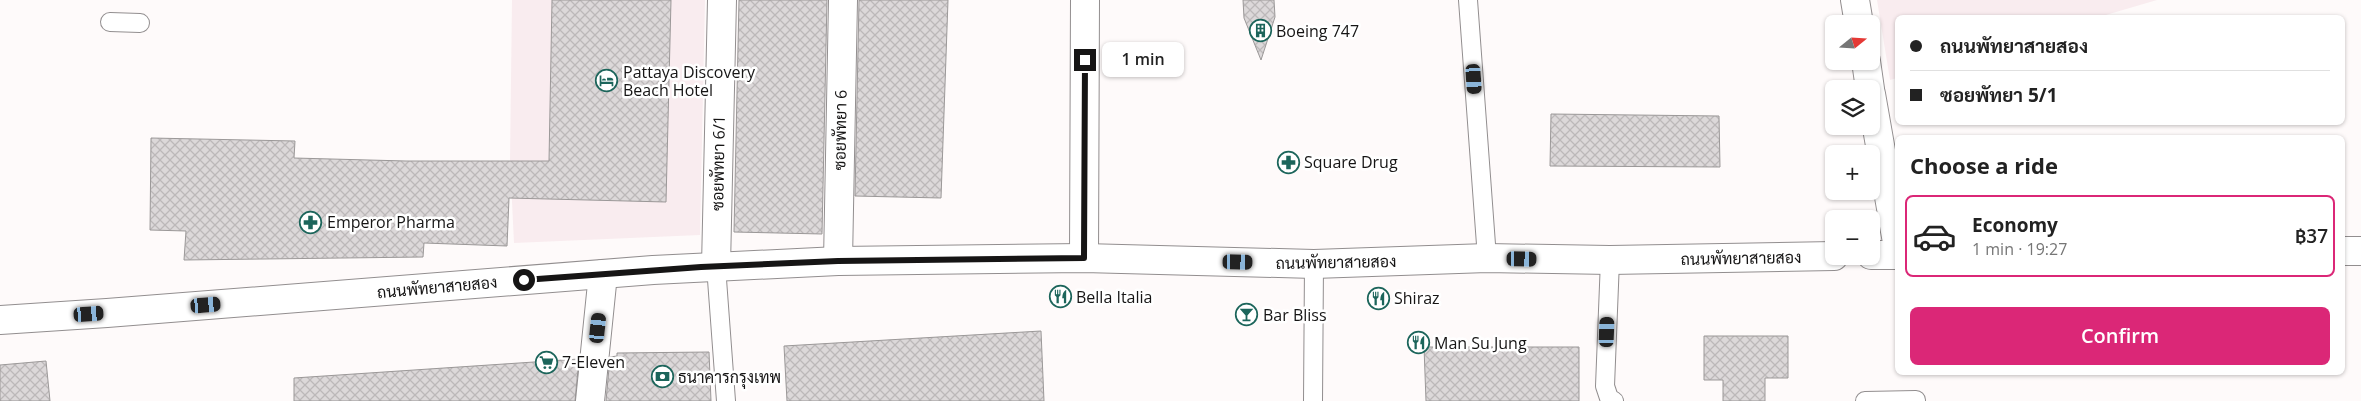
<!DOCTYPE html>
<meta charset="utf-8">
<style>
:root{--surface:#fff;--page:#f2f2f2;--text:#222;--muted:#767676;--line:#e0e0e0;--accent:#db2777}
body{margin:0;font-family:"Open Sans",Sarabun,sans-serif;background:var(--page);color:var(--text);height:100vh;display:flex;flex-direction:column;font-size:19px;white-space:nowrap}
*{box-sizing:border-box;margin:0}
p{font-size:16px;color:var(--muted)}
.icon{flex:none;width:28px;height:28px;fill:none;stroke:currentColor;stroke-width:2;stroke-linecap:round;stroke-linejoin:round}
.map{position:relative;flex:1;overflow:hidden}
.drawer{position:absolute;left:1895px;top:135px;width:450px;height:240px;display:flex;flex-direction:column;background:var(--surface);border-radius:8px;box-shadow:0 1px 4px #0004}
.drawer>*{flex:none}
.guide{position:absolute;left:1895px;top:15px;width:450px;height:110px;border-radius:8px;box-shadow:0 1px 4px #0004;display:grid;align-content:center;height:110px;padding:0 15px;background:var(--surface)}
.needle{width:32px;rotate:72deg}
.controls{position:absolute;left:1825px;top:15px;display:grid;gap:10px}
.controls a{display:grid;place-items:center;width:55px;height:55px;border-radius:8px;background:var(--surface);box-shadow:0 1px 4px #0004;font-size:25px}
.end{position:absolute;width:22px;height:22px;margin:-11px;border:6px solid #161515;background:#fff;box-shadow:0 0 0 2px #fff}
.from{border-radius:50%}
.bubble{position:absolute;height:35px;border-radius:8px;background:var(--surface);box-shadow:0 1px 4px #0004;font-size:16px;font-weight:600;line-height:35px;text-align:center}
.car{position:absolute;width:15px;height:30px;margin:-15px -8px;border-radius:6px;box-shadow:0 0 4px 1px #0007;background:linear-gradient(#222 24%,#8ab4d8 0 40%,#222 0 76%,#8ab4d8 0 86%,#222 0)}
.guide b{display:flex;align-items:center;gap:18px;height:48px;font-size:19px}
.guide b+b{border-top:1px solid var(--line)}
.guide i{width:12px;height:12px;background:var(--text)}
ul{padding:0;list-style:none}
li{display:flex;align-items:center;gap:15px;height:82px;margin:0 10px 8px;padding:0 5px;border:2px solid transparent;border-radius:8px}
li div{flex:1}
li b{display:block;font-size:19px}
li em{font-style:normal;font-weight:600}
li.current{border-color:var(--accent)}
li>.icon{width:45px;height:45px;stroke-width:1.5}
h2{padding:0 15px;font-size:22px;line-height:60px}
.action{display:flex;gap:10px;margin-top:auto;padding:10px 15px}
.action a{flex:1;height:58px;border-radius:8px;background:var(--accent);color:#fff;font-size:20px;font-weight:600;line-height:58px;text-align:center}
.map>svg:first-child{display:block}
</style>
<div class="map">
<svg width="2361" height="401" viewBox="0 0 2361 401">
<defs>
<pattern id="building-cross-hatch" width="8" height="8" patternUnits="userSpaceOnUse" patternTransform="scale(1.25)"><rect width="8" height="8" fill="#dcd8d9"/><path d="M0 0l8 8M0 8l8-8" fill="none" stroke="#bcb8b9"/></pattern>
</defs>
<rect width="100%" height="100%" fill="#fefafa"/>
<!-- built -->
<g fill="#f9ecef">
<path d="M512 0H705L700 235 514 243 510 161Z"/>
<path d="M1877 0H2157L2099 17 1898 18 1897 78 1890 80Z"/>
</g>
<!-- building -->
<g fill="url(#building-cross-hatch)" stroke="#9b9898">
<path d="M552 0H671L666 202 509 198 507 246 424 243 423 257 184 260 186 231 150 230 151 138 295 141 294 158 406 161H549Z"/>
<path d="M739 0H827L822 234 734 232Z"/>
<path d="M859 0H948L941 198 855 196Z"/>
<path d="M1243 0H1274L1275 17 1261 60 1244 18Z"/>
<path d="M1551 114 1719 116 1720 167 1550 166Z"/>
<path d="M1041 331 1044 401H787L784 346Z"/>
<path d="M1704 336H1788V378H1765V401H1723V380H1704Z"/>
<path d="M1424 347H1579V401H1426Z"/>
<path d="M709 352 711 401H606L610 357 617 356V353Z"/>
<path d="M579 359 575 401H294V378Z"/>
<path d="M46 361 50 401H0V365Z"/>
</g>
<g fill="none" stroke-linecap="round" stroke-linejoin="round">
<defs>
<g id="service">
<path d="M1468 0 1487 258"/>
<path d="M110 22 140 23"/>
<path d="M1610 260 1605 386 1609 398 1614 401"/>
<path d="M716 266 726 401"/>
<path d="M1313 401 1314 264"/>
<path d="M1865 401 1916 400"/>
</g>
<g id="minor">
<path d="M1855 0 1859 24"/>
<path d="M1866 61 1870 89"/>
<path d="M1871 94 1898 248"/>
<path d="M1084 258 1085 0"/>
<path d="M838 261 843 0"/>
<path d="M716 266 722 0"/>
<path d="M590 401 603 274"/>
</g>
<g id="secondary">
<path d="M2342 251H2361"/>
<path d="M1871 255H1898"/>
<path d="M0 320 107 313 653 270 838 261 1084 258 1314 264 1487 258 1610 260 1834 256"/>
</g>
</defs>
<!-- service casing -->
<use href="#service" stroke="#928e8f" stroke-width="20"/>
<!-- minor casing -->
<use href="#minor" stroke="#928e8f" stroke-width="30"/>
<!-- secondary casing -->
<use href="#secondary" stroke="#928e8f" stroke-width="30"/>
<!-- service -->
<use href="#service" stroke="#fff" stroke-width="18"/>
<!-- minor -->
<use href="#minor" stroke="#fff" stroke-width="28"/>
<!-- secondary -->
<use href="#secondary" stroke="#fff" stroke-width="28"/>
</g>
<g fill="none" stroke-linecap="round" stroke-linejoin="round">
<!-- route -->
<path stroke="#161515" stroke-width="6" d="M524 280 701 267 838 261 1084 258 1085 60"/>
</g>
<!-- icons -->
<defs>
<symbol id="building-ring" viewBox="-11 -11 22 22"><circle r="9.5" fill="#fff" stroke="#1c655b" stroke-width="1.5"/><path d="M-4-6H4V6H1V3H-1V6H-4ZM-2.5-4.3h1.7v1.8h-1.7ZM.8-4.3h1.7v1.8H.8ZM-2.5-1h1.7V.8h-1.7ZM.8-1h1.7V.8H.8Z" fill="#1c655b"/></symbol>
<symbol id="hotel-ring" viewBox="-11 -11 22 22"><circle r="9.5" fill="#fff" stroke="#1c655b" stroke-width="1.5"/><path d="M-6-4.5h1.5V1H6V5H4.5V3h-9V5H-6ZM-4 0a1.8 1.8 0 1 1 3.6 0ZM.5 0V-2.5h3Q6-2.5 6 0Z" fill="#1c655b"/></symbol>
<symbol id="pharmacy-ring" viewBox="-11 -11 22 22"><circle r="9.5" fill="#fff" stroke="#1c655b" stroke-width="1.5"/><path d="M-2-6h4v4h4v4h-4v4h-4v-4h-4v-4h4Z" fill="#1c655b"/></symbol>
<symbol id="restaurant-ring" viewBox="-11 -11 22 22"><circle r="9.5" fill="#fff" stroke="#1c655b" stroke-width="1.5"/><path d="M-5-6h1v4h1v-4h1v4h1v-4h1v5L-1.5 .5V6h-2V.5L-5-1ZM5-6V6H3V1.5H1.5Q1.5-4 5-6Z" fill="#1c655b"/></symbol>
<symbol id="bar-ring" viewBox="-11 -11 22 22"><circle r="9.5" fill="#fff" stroke="#1c655b" stroke-width="1.5"/><path d="M-6-5H6L.8 .8V4.5H3.5V6h-7V4.5H-.8V.8Z" fill="#1c655b"/></symbol>
<symbol id="supermarket-ring" viewBox="-11 -11 22 22"><circle r="9.5" fill="#fff" stroke="#1c655b" stroke-width="1.5"/><path d="M-6-5.5h2.5l.6 2H6L4.5 2H-2.5L-4.4-4H-6ZM-1.5 3.2a1.3 1.3 0 1 0 .1 0ZM3 3.2a1.3 1.3 0 1 0 .1 0Z" fill="#1c655b"/></symbol>
<symbol id="bank-ring" viewBox="-11 -11 22 22"><circle r="9.5" fill="#fff" stroke="#1c655b" stroke-width="1.5"/><path d="M-6-4H6V4H-6ZM0-2.3a2.3 2.3 0 1 0 0 4.6a2.3 2.3 0 1 0 0-4.6Z" fill="#1c655b"/></symbol>
</defs>
<g fill-rule="evenodd">
<use href="#building-ring" x="1248" y="18" width="25" height="25"/>
<use href="#hotel-ring" x="594" y="68" width="25" height="25"/>
<use href="#pharmacy-ring" x="1276" y="150" width="25" height="25"/>
<use href="#pharmacy-ring" x="298" y="210" width="25" height="25"/>
<use href="#restaurant-ring" x="1048" y="284" width="25" height="25"/>
<use href="#restaurant-ring" x="1366" y="286" width="25" height="25"/>
<use href="#bar-ring" x="1234" y="302" width="25" height="25"/>
<use href="#restaurant-ring" x="1406" y="330" width="25" height="25"/>
<use href="#supermarket-ring" x="534" y="350" width="25" height="25"/>
<use href="#bank-ring" x="650" y="364" width="25" height="25"/>
</g>
<g text-anchor="middle" stroke-width="5" stroke-linejoin="round" paint-order="stroke">
<!-- poi labels -->
<g font-size="16" fill="#161515" stroke="#fff" text-anchor="start">
<text x="1276" y="37">Boeing 747</text>
<text x="623" y="78">Pattaya Discovery<tspan x="623" dy="18">Beach Hotel</tspan></text>
<text x="1304" y="168">Square Drug</text>
<text x="327" y="228">Emperor Pharma</text>
<text x="1076" y="303">Bella Italia</text>
<text x="1394" y="304">Shiraz</text>
<text x="1263" y="321">Bar Bliss</text>
<text x="1434" y="349">Man Su Jung</text>
<text x="562" y="368">7-Eleven</text>
<text x="678" y="383">ธนาคารกรุงเทพ</text>
</g>
<!-- street labels -->
<g font-size="16" fill="#161515" stroke="#fff">
<text transform="translate(840 130) rotate(-89)" y="6">ซอยพัทยา 6</text>
<text transform="translate(718 163) rotate(-89)" y="6">ซอยพัทยา 6/1</text>
<text transform="translate(1741 258) rotate(-1)" y="6">ถนนพัทยาสายสอง</text>
<text transform="translate(1336 262) rotate(-1)" y="6">ถนนพัทยาสายสอง</text>
<text transform="translate(437 287) rotate(-5)" y="6">ถนนพัทยาสายสอง</text>
</g>
</g>
</svg>
<div class="controls">
<a><svg class="needle" viewBox="-14 -14 28 28"><path d="M0-13l5 13h-10z" fill="#e53935"/><path d="M0 13l5-13h-10z" fill="#767676"/></svg></a>
<a><svg class="icon" aria-label="layers" viewBox="0 0 24 24"><path d="M12 4l9 5-9 5-9-5zM3 14l9 5 9-5"/></svg></a>
<a>+</a>
<a>−</a>
</div>
<i class="end from" style="left:524px;top:280px"></i>
<i class="end" style="left:1085px;top:60px"></i>
<div class="bubble" style="left:1102px;top:42px;width:82px">1 min</div>
<i class="car" style="left:1474px;top:79px;rotate:176deg"></i>
<i class="car" style="left:1522px;top:259px;rotate:91deg"></i>
<i class="car" style="left:1238px;top:262px;rotate:91deg"></i>
<i class="car" style="left:206px;top:305px;rotate:85deg"></i>
<i class="car" style="left:89px;top:314px;rotate:86deg"></i>
<i class="car" style="left:598px;top:328px;rotate:6deg"></i>
<i class="car" style="left:1607px;top:332px;rotate:2deg"></i>
<div class="guide">
<b><i class="from"></i>ถนนพัทยาสายสอง</b>
<b><i></i>ซอยพัทยา 5/1</b>
</div>
<section class="drawer">
<h2>Choose a ride</h2>
<ul>
<li class="current"><svg class="icon" aria-label="car" viewBox="0 0 24 24"><path d="M5 17H2v-5l4-1 3-4h7l3 4 3 1v5h-3M9 17h6M6 11h13"/><circle cx="7" cy="17" r="2"/><circle cx="17" cy="17" r="2"/></svg><div><b>Economy</b><p>1 min · 19:27</p></div><em>฿37</em></li>
</ul>
<div class="action"><a>Confirm</a></div>
</section>
</div>
